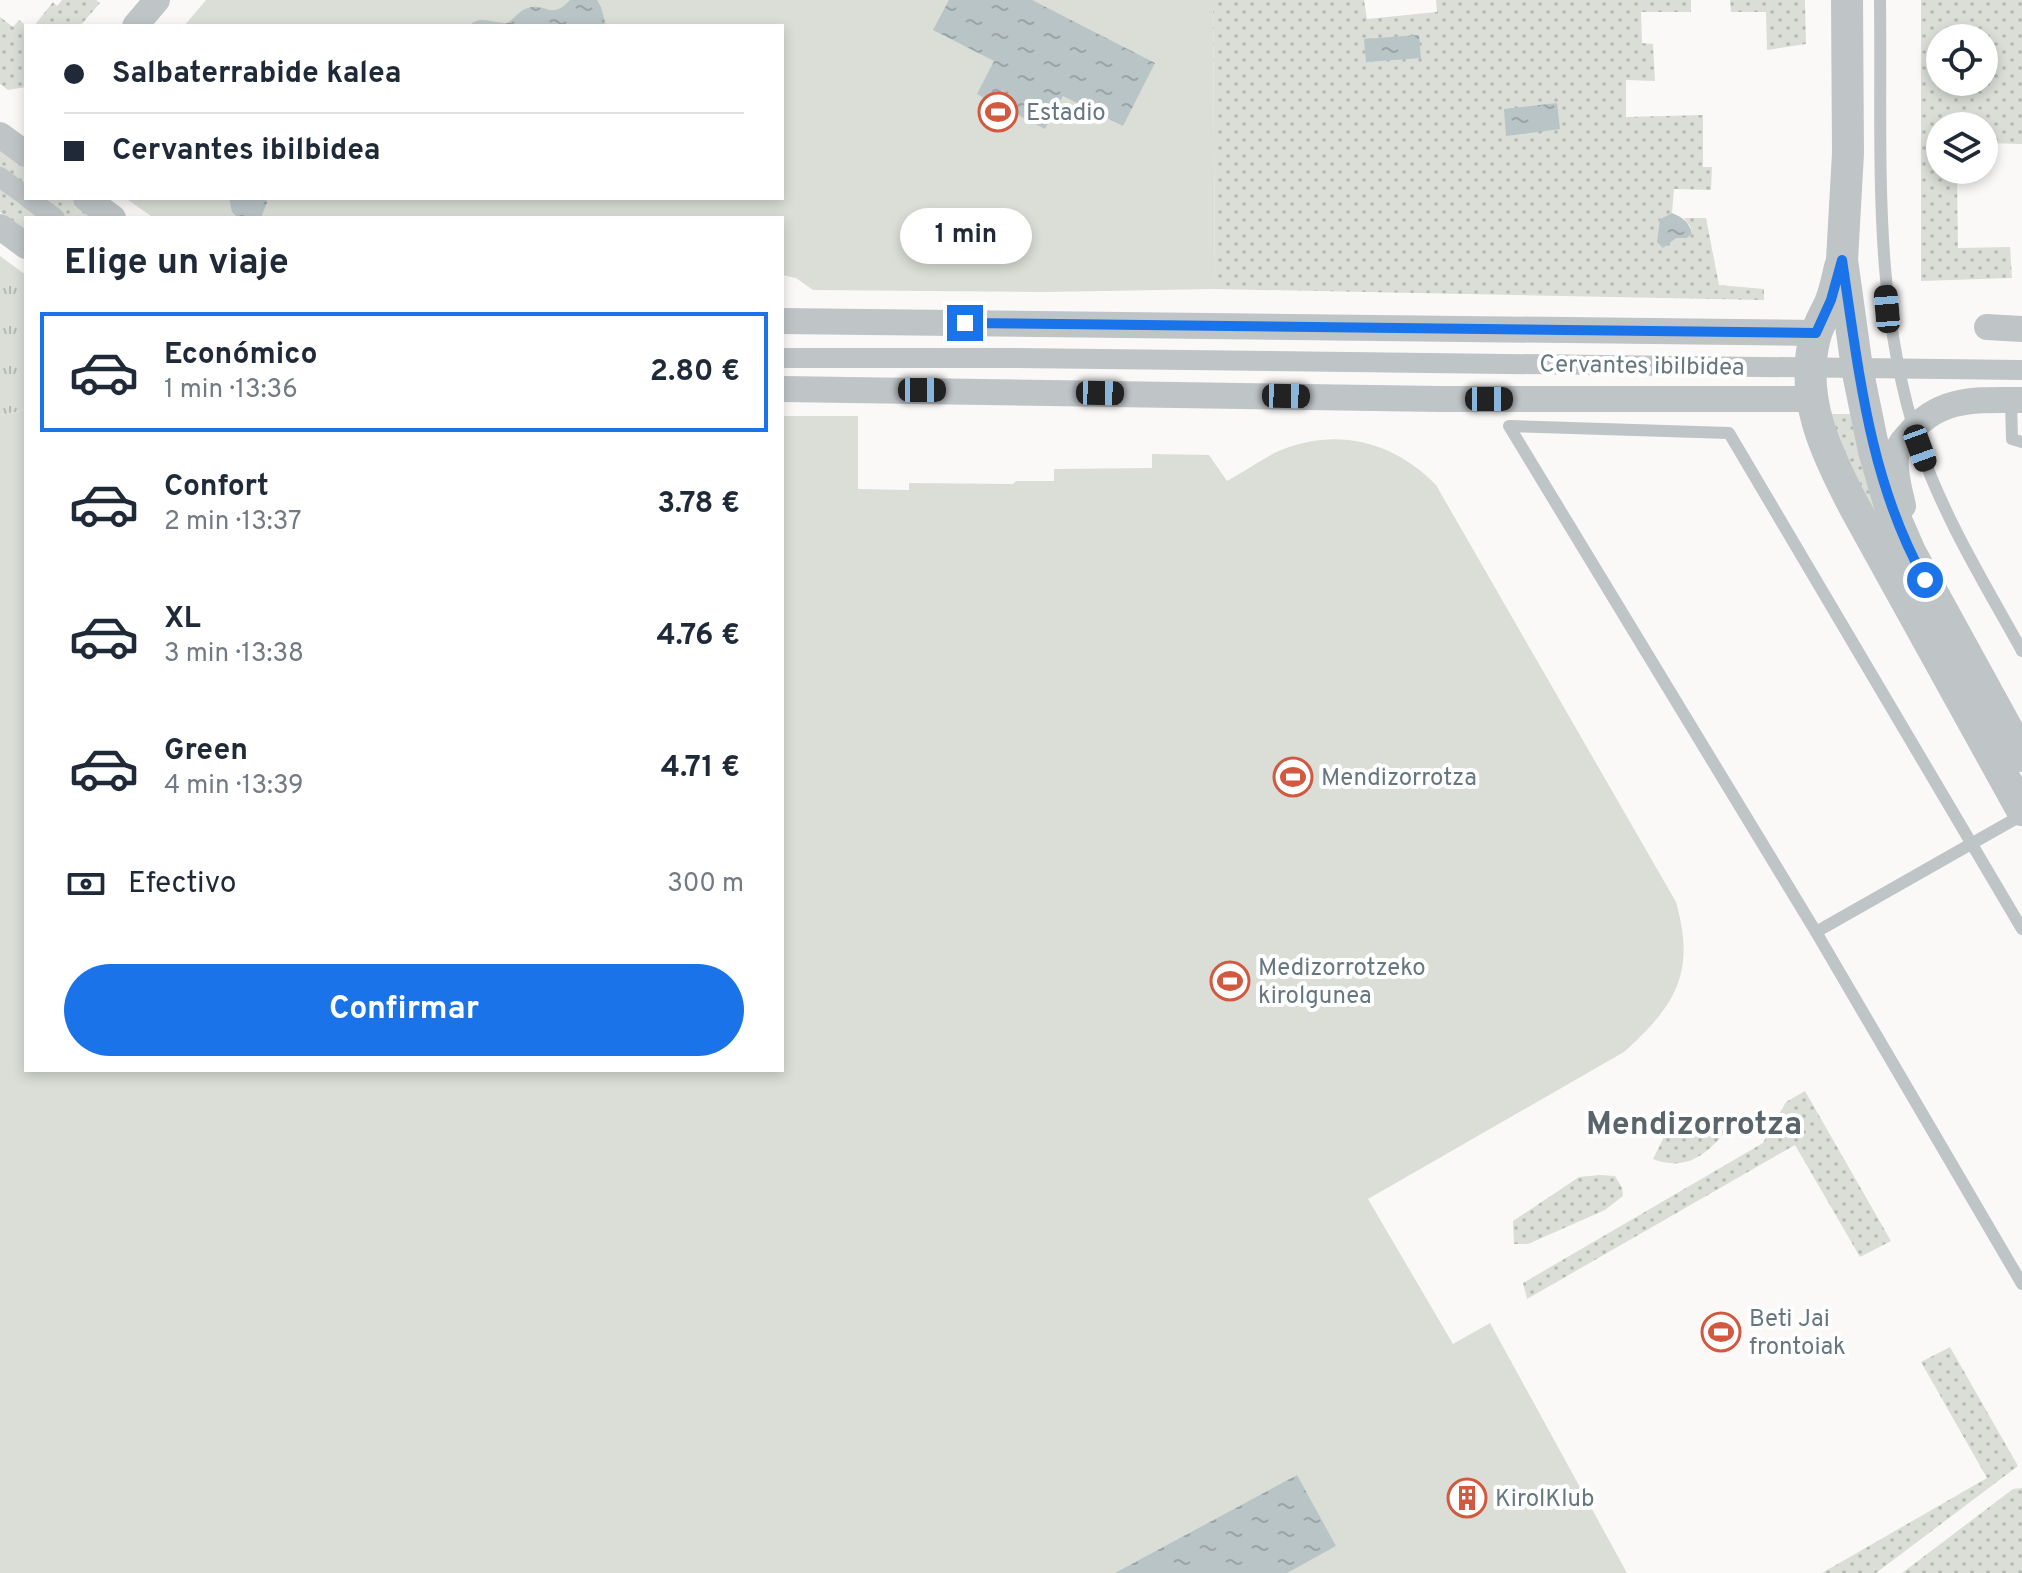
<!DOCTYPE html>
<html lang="es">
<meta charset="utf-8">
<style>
:root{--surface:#fff;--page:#f6f6f7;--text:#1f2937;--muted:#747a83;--line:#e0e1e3;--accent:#1a73e8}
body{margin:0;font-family:Overpass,sans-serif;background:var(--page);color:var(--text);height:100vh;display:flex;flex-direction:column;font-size:30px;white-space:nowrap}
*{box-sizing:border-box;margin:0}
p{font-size:26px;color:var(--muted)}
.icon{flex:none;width:44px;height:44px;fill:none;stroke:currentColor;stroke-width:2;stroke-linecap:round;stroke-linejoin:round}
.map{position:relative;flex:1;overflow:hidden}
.details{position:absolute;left:24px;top:216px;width:760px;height:856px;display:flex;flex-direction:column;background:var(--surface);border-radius:0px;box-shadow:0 4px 12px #0003}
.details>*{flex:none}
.banner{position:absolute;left:24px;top:24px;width:760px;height:176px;border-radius:0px;box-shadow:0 4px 12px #0003;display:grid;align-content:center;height:176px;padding:0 40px;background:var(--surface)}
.buttons{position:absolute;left:1926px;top:24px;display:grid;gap:16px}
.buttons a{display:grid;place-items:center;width:72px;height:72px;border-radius:50%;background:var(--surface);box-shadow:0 4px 12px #0003;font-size:40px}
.end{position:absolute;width:36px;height:36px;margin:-18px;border:10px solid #1a73e8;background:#fff;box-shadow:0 0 0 4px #fff}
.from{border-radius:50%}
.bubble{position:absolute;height:56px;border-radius:28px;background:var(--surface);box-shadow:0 4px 12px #0003;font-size:26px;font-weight:700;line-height:56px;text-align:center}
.car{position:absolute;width:24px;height:48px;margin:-24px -12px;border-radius:10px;box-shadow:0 0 6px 2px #0007;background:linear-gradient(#222 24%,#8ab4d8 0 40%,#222 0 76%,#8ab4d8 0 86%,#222 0)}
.banner b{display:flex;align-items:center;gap:28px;height:76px;font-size:30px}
.banner b+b{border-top:2px solid var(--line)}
.banner i{width:20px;height:20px;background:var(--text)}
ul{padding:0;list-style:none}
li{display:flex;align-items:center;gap:24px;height:120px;margin:0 16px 12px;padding:0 24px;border:4px solid transparent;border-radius:0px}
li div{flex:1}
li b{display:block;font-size:30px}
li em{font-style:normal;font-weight:700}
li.on{border-color:var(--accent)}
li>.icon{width:72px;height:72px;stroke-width:1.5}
h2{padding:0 40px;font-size:36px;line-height:96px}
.pay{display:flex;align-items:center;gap:20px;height:88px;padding:0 40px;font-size:30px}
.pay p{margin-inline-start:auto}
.cta{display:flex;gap:16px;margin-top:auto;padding:16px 40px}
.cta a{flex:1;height:92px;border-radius:48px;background:var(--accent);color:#fff;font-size:32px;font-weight:700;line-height:92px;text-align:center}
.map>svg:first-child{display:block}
</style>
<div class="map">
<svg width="2022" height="1573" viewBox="0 0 2022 1573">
<defs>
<pattern id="grass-dots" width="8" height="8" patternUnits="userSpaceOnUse" patternTransform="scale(2)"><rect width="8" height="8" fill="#daded7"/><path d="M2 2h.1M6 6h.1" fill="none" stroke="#b5b9b4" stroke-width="1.8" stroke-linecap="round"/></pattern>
<pattern id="park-tufts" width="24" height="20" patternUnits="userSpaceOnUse" patternTransform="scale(2)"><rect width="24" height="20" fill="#daded7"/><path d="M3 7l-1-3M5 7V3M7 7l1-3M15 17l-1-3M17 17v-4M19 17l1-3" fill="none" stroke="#b5b9b4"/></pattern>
<pattern id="water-ripples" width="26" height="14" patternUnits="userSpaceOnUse" patternTransform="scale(2)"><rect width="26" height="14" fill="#b9c4c7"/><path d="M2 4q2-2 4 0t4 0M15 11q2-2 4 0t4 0" fill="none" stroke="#9aa4a7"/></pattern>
</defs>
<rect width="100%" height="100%" fill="#faf9f8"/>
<!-- grass -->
<g fill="url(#grass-dots)" fill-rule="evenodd">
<path d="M62 0H96L100 3 80 26H34L53 2 57 6Z"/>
<path d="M1213 0H1364L1367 19 1437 12 1436 0H1691V12H1641L1642 43 1653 44 1655 81 1626 80V117L1703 115V167H1712L1711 190 1674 189 1672 213 1660 219 1676 237 1687 238 1692 234 1690 226 1684 218H1706L1719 285 1764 289V300L1215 289Z"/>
<path d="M1730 0H1805L1806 44 1767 50 1766 12H1731Z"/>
<path d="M1921 0H2022V144L1984 143V126H1940V170H1957L1958 248 2010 247 2012 278 1921 281ZM1940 38H1984V82H1940Z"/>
<path d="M0 17 13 27 19 20 27 26 26 87 8 90 0 84Z"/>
<path d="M0 148 26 166V198H72L100 218H26V232L0 212Z"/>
<path d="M1825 414H1858L1897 557Z"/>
<path d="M1805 1091 1891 1241 1860 1257 1795 1145 1527 1299 1523 1283 1763 1143 1786 1102Z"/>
<path d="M1720 1123 1724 1133C1705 1157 1683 1171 1653 1159L1665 1135 1686 1127Z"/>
<path d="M1600 1175 1615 1176 1622 1188 1623 1196 1605 1210 1528 1244H1514L1513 1221 1579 1177Z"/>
<path d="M1950 1347 2018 1466 1876 1573H1822L1987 1478 1921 1362Z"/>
<path d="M2022 1488V1573H1902L2013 1489Z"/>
</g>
<!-- park -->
<path fill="url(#park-tufts)" d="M0 256 26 275V410L0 415Z"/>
<!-- pitch -->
<g fill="#daded7">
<path d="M206 0H1213L1215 289 1045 292 813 290 796 278 782 275V218H154L125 198H782V26H184Z"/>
<path d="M26 410V1070H782V416H858V489L909 490V483L1013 484 1016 481H1054V469H1056L1152 468V454L1209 455 1227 481C1245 471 1263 458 1281 450 1338 427 1394 442 1436 485L1676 902C1696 973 1676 1005 1624 1052L1368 1199 1453 1344 1490 1323 1627 1573H0V415Z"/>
</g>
<!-- water -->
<g fill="url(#water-ripples)">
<path d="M570 0H597L601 7 606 26H469C480 14 493 24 507 23 515 19 519 10 528 8 546 2 551 21 570 0Z"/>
<path d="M949 0H1032L1155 63 1123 126 1063 96 1045 129 977 94 994 61 933 30Z"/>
<path d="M1419 35 1421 58 1366 62 1364 39Z"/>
<path d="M1557 103 1560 129 1506 136 1504 109Z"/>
<path d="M229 198H266L267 203 262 215 264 218H238L232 212Z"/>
<path d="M1672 213C1683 218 1689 221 1692 234L1687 238H1676L1663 248 1657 242 1660 219Z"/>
<path d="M1297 1475 1336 1546 1287 1573H1115Z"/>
</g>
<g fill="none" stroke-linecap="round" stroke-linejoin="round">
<!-- service -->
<g stroke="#bfc4c7" stroke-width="12">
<path d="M1880 0C1882 149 1871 302 1919 445 1944 518 1985 584 2022 651"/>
<path d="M2011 400 2012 439 2022 442"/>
<path d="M2022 929 1729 433 1509 426 1816 932 2022 1284"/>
<path d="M1816 932 2022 815"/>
</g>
<!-- pedestrian -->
<g stroke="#bfc4c7" stroke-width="20">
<path d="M0 177 26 196"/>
<path d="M28 198 55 218"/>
<path d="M782 358H1008L2022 370"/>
</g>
<!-- minor -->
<g stroke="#bfc4c7" stroke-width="26">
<path d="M135 26 157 0"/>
<path d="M0 135 26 154"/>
<path d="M86 198 113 218"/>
<path d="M0 227 26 246"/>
<path d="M782 321 1816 333"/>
<path d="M1987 327 2022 329"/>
<path d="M782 389 1442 399H1812"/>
<path d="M1903 506C1900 491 1894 473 1896 457 1897 448 1902 441 1908 435 1939 396 1977 400 2022 400"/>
</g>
<!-- tertiary -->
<g stroke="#bfc4c7" stroke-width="32">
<path d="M1847 0 1848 153 1842 260 1857 368 1874 451 1890 506 1910 552 2022 756"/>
<path d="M1840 267C1837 279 1835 291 1830 303 1825 314 1818 325 1815 337 1799 398 1827 455 1855 508L2022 810"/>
</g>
</g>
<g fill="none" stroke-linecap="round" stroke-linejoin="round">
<!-- route -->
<path stroke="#1a73e8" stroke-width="10" d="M965 323 1816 333 1831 300 1842 260C1859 371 1869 480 1925 580"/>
</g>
<!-- icons -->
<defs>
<symbol id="stadium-ring" viewBox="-11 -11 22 22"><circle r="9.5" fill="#fff" stroke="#d25840" stroke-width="1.5"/><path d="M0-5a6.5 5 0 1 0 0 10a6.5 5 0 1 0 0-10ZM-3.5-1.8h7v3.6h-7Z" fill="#d25840"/></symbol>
<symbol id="building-ring" viewBox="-11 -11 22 22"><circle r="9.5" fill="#fff" stroke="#d25840" stroke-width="1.5"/><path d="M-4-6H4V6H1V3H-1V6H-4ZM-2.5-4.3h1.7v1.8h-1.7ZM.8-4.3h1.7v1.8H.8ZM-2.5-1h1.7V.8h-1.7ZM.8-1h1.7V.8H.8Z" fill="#d25840"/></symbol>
</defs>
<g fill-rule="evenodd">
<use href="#stadium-ring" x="976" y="90" width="44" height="44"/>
<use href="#stadium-ring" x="1271" y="755" width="44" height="44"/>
<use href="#stadium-ring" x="1208" y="959" width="44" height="44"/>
<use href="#stadium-ring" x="1699" y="1310" width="44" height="44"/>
<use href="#building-ring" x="1445" y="1476" width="44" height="44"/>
</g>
<g text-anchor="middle" stroke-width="8" stroke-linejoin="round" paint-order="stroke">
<!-- poi labels -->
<g font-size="24" fill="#677780" stroke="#fff" text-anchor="start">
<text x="1026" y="120">Estadio</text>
<text x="1321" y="785">Mendizorrotza</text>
<text x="1258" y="975">Medizorrotzeko<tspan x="1258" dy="28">kirolgunea</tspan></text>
<text x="1749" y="1326">Beti Jai<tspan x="1749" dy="28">frontoiak</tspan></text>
<text x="1495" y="1506">KirolKlub</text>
</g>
<!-- street labels -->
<g font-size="24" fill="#677780" stroke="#fff">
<text transform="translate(1642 365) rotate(1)" y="8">Cervantes ibilbidea</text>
</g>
<!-- district labels -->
<g font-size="32" font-weight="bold" fill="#59646b" stroke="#fff">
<text x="1694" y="1134">Mendizorrotza</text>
</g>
</g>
</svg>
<div class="buttons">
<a><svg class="icon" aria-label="locate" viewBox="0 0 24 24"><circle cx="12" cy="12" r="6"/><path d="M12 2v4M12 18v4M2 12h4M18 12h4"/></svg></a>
<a><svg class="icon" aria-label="layers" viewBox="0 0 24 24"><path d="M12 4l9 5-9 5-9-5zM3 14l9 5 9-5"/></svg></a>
</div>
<i class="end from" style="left:1925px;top:580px"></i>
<i class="end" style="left:965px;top:323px"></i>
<div class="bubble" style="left:900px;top:208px;width:132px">1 min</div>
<i class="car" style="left:1887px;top:309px;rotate:355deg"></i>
<i class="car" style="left:922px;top:390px;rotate:90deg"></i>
<i class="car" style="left:1100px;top:393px;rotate:91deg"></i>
<i class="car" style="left:1286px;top:396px;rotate:91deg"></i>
<i class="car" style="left:1489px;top:399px;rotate:90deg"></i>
<i class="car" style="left:1920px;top:448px;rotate:160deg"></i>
<div class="banner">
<b><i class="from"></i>Salbaterrabide kalea</b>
<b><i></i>Cervantes ibilbidea</b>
</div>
<section class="details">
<h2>Elige un viaje</h2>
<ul>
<li class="on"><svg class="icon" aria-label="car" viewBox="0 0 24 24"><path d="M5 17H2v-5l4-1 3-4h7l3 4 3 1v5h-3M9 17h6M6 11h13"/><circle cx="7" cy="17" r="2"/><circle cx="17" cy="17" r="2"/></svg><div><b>Económico</b><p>1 min · 13:36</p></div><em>2.80 €</em></li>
<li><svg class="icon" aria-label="car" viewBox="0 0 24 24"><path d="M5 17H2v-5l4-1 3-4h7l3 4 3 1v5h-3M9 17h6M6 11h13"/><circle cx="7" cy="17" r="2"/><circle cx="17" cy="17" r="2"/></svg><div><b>Confort</b><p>2 min · 13:37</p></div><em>3.78 €</em></li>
<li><svg class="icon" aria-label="car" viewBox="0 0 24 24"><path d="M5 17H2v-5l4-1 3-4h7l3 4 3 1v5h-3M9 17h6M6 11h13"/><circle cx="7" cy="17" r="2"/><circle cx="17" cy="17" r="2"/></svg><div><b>XL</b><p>3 min · 13:38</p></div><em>4.76 €</em></li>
<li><svg class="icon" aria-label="car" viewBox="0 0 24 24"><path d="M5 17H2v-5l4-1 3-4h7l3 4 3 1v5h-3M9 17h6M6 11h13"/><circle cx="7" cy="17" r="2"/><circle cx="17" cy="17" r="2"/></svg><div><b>Green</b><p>4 min · 13:39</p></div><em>4.71 €</em></li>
</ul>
<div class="pay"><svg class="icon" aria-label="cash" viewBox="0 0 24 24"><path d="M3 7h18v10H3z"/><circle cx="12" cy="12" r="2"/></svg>Efectivo<p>300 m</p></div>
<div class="cta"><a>Confirmar</a></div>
</section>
</div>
